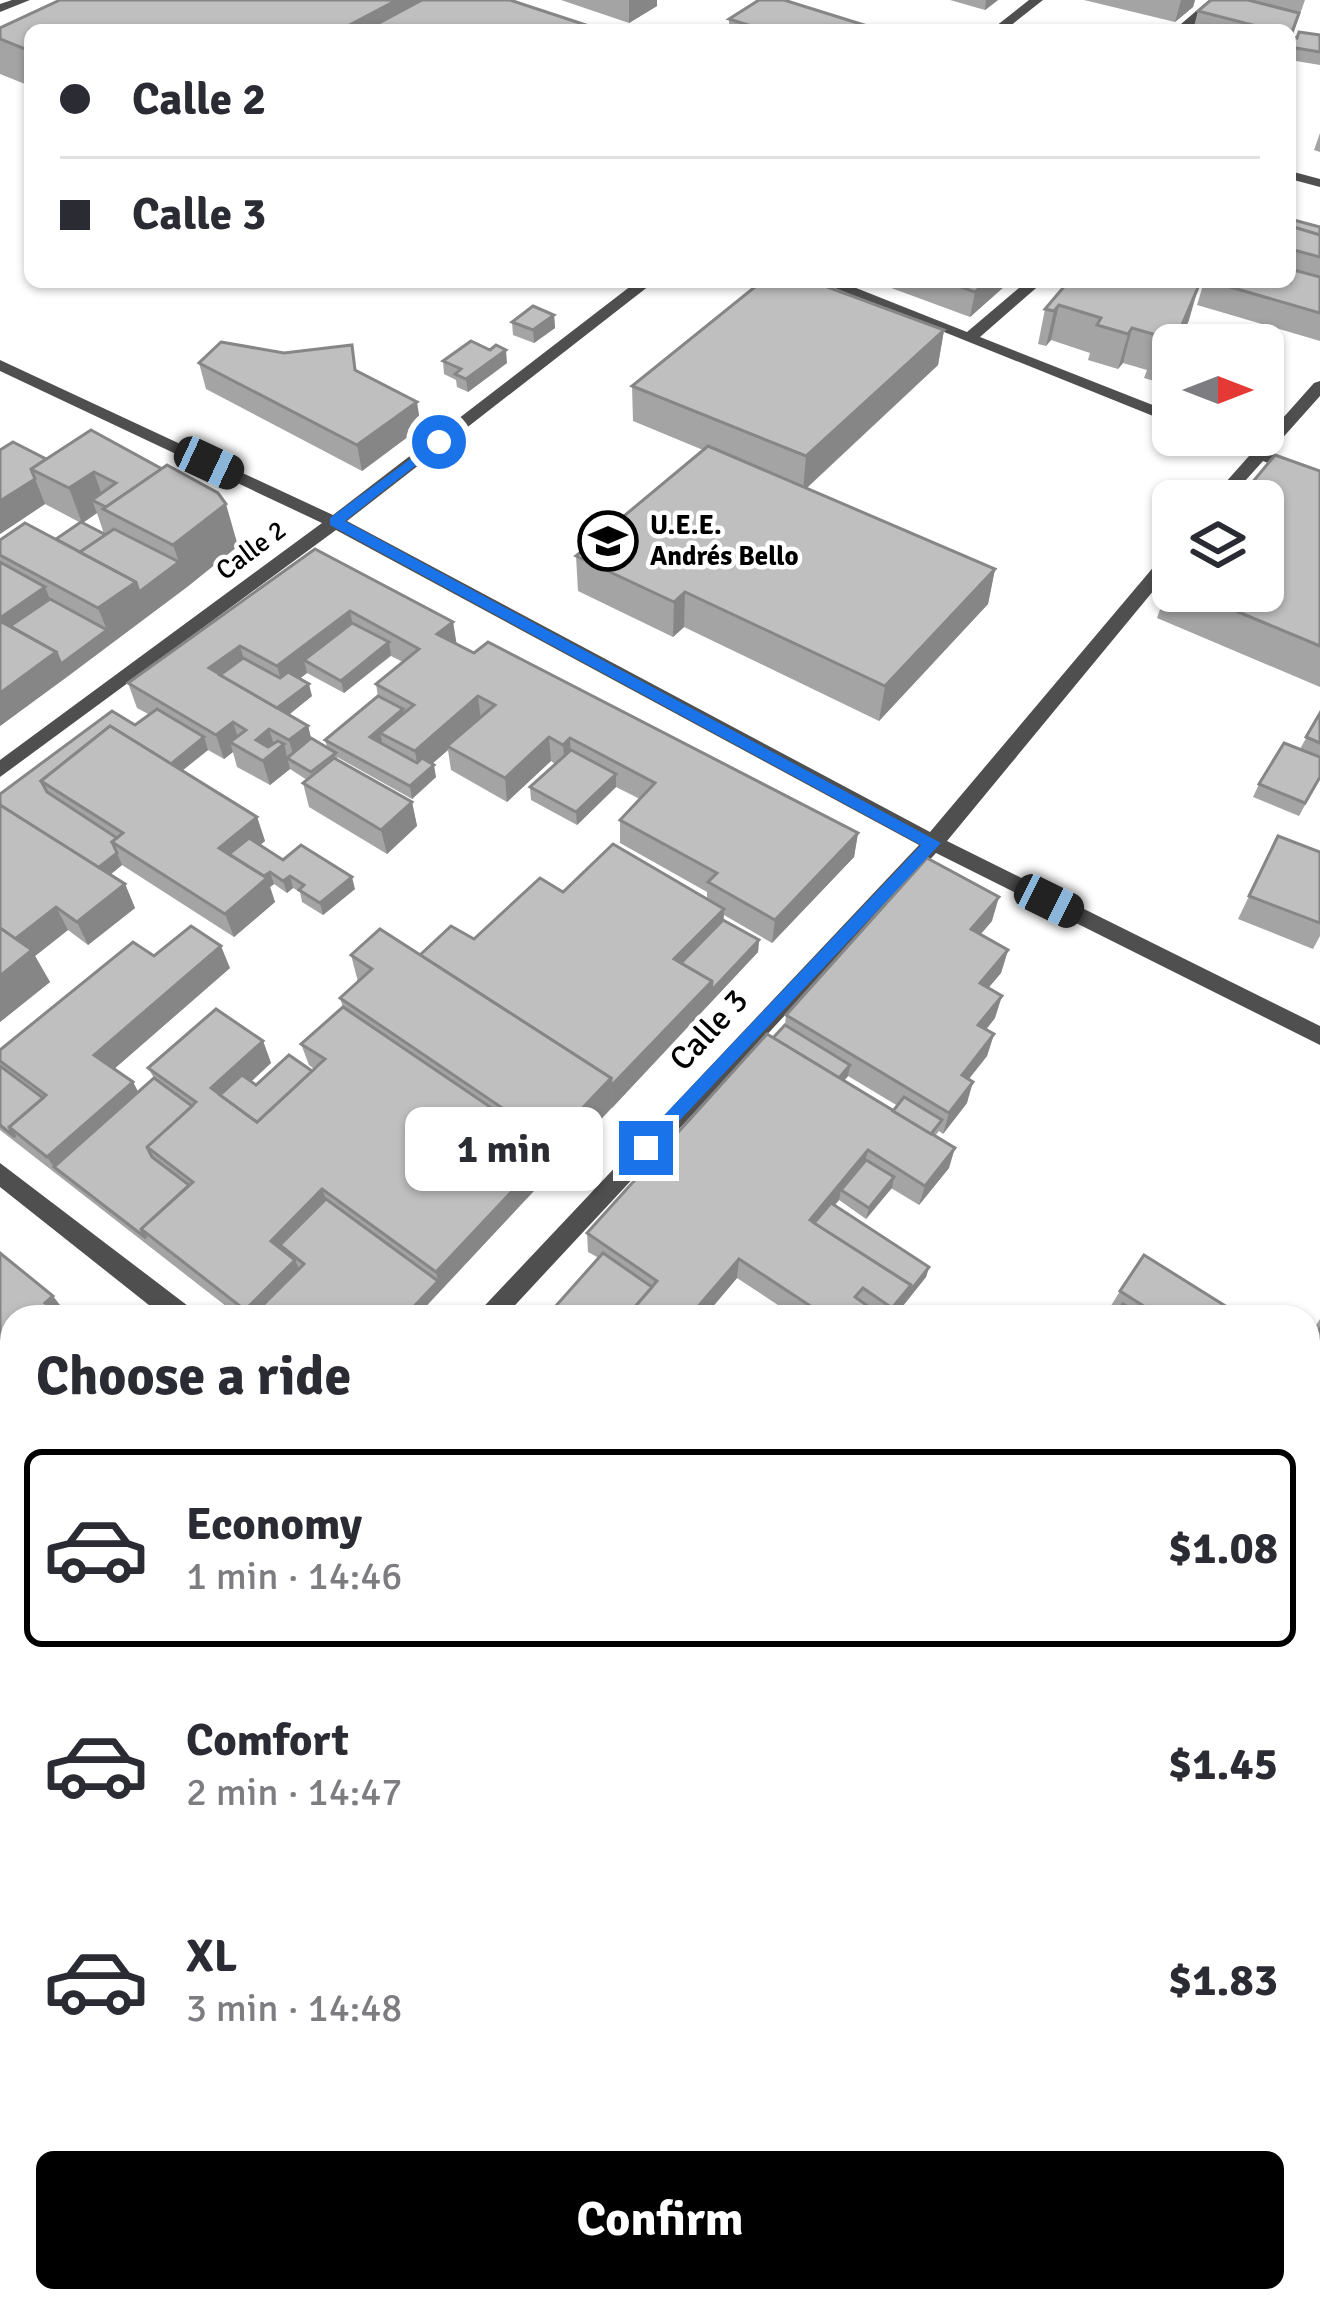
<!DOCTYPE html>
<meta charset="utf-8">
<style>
:root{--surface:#fff;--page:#f2f2f3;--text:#2b2b33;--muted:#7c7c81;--line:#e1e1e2;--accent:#000}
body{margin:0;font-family:Signika,sans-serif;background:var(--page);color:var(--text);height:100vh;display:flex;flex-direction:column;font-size:45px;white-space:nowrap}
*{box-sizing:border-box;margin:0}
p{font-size:39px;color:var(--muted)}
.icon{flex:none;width:66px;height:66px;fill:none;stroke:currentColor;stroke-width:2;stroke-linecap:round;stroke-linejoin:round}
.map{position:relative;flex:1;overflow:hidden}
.sheet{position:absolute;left:0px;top:1305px;width:1320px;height:1008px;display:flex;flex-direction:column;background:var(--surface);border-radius:36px 36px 0 0;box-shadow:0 3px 9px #0004}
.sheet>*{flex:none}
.top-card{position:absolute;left:24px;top:24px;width:1272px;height:264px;border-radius:18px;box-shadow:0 3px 9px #0004;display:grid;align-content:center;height:264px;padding:0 36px;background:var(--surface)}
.needle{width:78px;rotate:90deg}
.tools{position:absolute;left:1152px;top:324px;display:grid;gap:24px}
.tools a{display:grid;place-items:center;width:132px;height:132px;border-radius:18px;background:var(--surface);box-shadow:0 3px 9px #0004;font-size:60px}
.end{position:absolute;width:54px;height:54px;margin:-27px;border:15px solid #1a73e8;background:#fff;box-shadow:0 0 0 6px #fff}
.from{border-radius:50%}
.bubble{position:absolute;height:84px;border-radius:18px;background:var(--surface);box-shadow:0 3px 9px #0004;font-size:39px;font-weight:700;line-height:84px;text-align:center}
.car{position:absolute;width:36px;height:72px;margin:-36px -18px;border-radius:15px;box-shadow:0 0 9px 3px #0007;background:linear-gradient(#222 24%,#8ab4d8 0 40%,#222 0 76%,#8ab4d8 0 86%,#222 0)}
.top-card b{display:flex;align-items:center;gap:42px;height:114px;font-size:45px}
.top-card b+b{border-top:3px solid var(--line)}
.top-card i{width:30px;height:30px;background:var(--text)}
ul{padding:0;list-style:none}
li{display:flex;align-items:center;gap:36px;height:198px;margin:0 24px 18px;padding:0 12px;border:6px solid transparent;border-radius:18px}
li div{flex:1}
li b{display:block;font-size:45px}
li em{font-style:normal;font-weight:700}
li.current{border-color:var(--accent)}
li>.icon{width:108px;height:108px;stroke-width:1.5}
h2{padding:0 36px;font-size:54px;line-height:144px}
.action{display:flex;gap:24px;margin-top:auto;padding:24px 36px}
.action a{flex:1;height:138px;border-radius:18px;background:var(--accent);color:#fff;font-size:48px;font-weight:700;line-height:138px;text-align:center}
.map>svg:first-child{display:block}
</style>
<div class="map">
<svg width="1320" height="2313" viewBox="0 0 1320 2313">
<rect width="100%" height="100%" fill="#fff"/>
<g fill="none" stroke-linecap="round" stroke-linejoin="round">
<!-- lane -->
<path fill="#4f4f4f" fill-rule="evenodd" d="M12 0H30L0 12V4Z"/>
<!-- street -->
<g fill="#4f4f4f" fill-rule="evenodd">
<path d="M1029 0H1043L1005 30H991Z"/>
<path d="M1209 0H1223L1188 30H1174Z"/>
<path d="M1290 171 1320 179V187L1290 179Z"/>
<path d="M636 282H654L347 521 930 832 1167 551 1173 549V567L947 841 1320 1026V1045L936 853 504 1317H474L919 845 336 530 0 777V760L322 523 0 371V360L333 515Z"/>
<path d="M820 282H841L967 332 1026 282H1043L980 337 1173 413V424Z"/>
<path d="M1320 381V396L1270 452 1320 472V483L1263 461 1227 501H1209L1249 456 1204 435H1227L1257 447 1314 383Z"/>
<path d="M0 1163 192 1309 196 1317H164L0 1187Z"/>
<path d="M12 1832V1871L0 1877V1837Z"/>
<path d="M1308 2131 1320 2136V2173L1308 2168Z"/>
</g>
</g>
<!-- wall -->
<g fill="#a4a4a4" fill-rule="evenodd">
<path d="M561 0H657V6L629 23Z"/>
<path d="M950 0H998L985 10Z"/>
<path d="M1084 0H1195L1193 7 1175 22Z"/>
<path d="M1211 0H1305L1292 37 1320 35V65L1290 60V30H1193L1198 11Z"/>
<path d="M729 19 880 30H729Z"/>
<path d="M0 28 30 30V86L0 74Z"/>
<path d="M1320 133V152L1314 150Z"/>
<path d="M1290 219 1320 227V341L1197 305 1204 282H1290Z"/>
<path d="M875 282H1006V285L970 317Z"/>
<path d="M1068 282 1189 320 1178 345H1173L1161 383 1144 378 1147 370 1123 363 1118 369 1088 360 1090 353 1051 340 1046 346 1038 344 1045 309Z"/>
<path d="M554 315 555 328 534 343 513 335 512 322Z"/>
<path d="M944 330 938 365 807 488 995 569 988 604 879 721 684 627 673 637 578 591 576 556 703 450 633 421 632 386Z"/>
<path d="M443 361 507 363 468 392 457 387 456 380 444 374Z"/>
<path d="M199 363 421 427 362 471 206 389Z"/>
<path d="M91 430 238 546 187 587 0 726V540L56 539 81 523 45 504 0 534V450L46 459ZM97 513 104 534 83 523Z"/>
<path d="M1320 471V687L1157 618 1169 583 1173 578V591H1263Z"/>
<path d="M315 549 453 622 456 644 858 833 854 857 772 943 724 915 723 920 759 940 758 952 416 1317H240L0 1130V1050L154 956 230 968 114 1069 133 1082 138 1092 154 1078 148 1068 263 1041 271 1063 251 1082 256 1085 314 1069 309 1065 301 1044 343 1007 340 998 358 982 351 955H420L474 939 563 892 707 899V892L620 843V820L640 799 616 787 577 825 531 800 530 787 555 764 551 761 507 802 451 770 448 750 432 764 436 777 412 799 337 757 338 760 412 802 417 826 387 854 309 807 303 783 307 780 290 769 270 785 237 767 233 752 224 759 208 750 182 771 257 817 265 841 260 845 283 860 355 889 323 915 302 902 300 892 293 888 287 893 274 884 270 887 275 902 234 937 122 865 110 875 125 884 135 908 88 945 68 930 35 956 50 982 0 1022V794L135 725 150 715 137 708 128 683ZM391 656 403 662 376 684 378 696 325 740 327 747 311 738 308 726 289 715 312 696 300 678 307 673 344 693Z"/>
<path d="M1320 713V778L1299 816 1253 797 1259 784 1300 749Z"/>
<path d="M1278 836 1320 852V936L1313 949 1238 919Z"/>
<path d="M992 921 980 935 1008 950 1001 973 988 988 995 1018 986 1030 994 1034 987 1056 969 1079 967 1103 943 1134 939 1131 935 1136 949 1168 919 1205 891 1188 866 1219 839 1200 835 1205 929 1267 926 1277 894 1317H796L737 1278 705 1316 588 1252 587 1233 785 1025 786 1015ZM848 1076 898 1106 893 1111 844 1081Z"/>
<path d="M1120 1291 1243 1317H1114L1116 1313 1109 1309Z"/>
<path d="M1320 1319V1446L1308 1438V1338Z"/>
<path d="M1320 1467V1571L1308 1563V1487Z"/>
<path d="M1320 1610V1713L1308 1704V1631Z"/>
<path d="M1308 1945 1320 1954V2143L1308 2134Z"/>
<path d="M828 2301H1308L1320 2313H822Z"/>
</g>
<!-- shaded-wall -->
<g fill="#868686">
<path d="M397 0H442L420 30H340Z"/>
<path d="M629 0H657V6L629 23Z"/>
<path d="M986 0H998L985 10Z"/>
<path d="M1181 0H1195L1193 7 1175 22Z"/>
<path d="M986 282H1006V285L970 317 975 292Z"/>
<path d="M1199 285 1189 320 1178 345H1173V356L1161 383 1172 348Z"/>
<path d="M1059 305 1051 340 1046 346 1054 311Z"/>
<path d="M554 315 555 328 534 343 533 330Z"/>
<path d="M1132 328 1123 363 1118 369 1128 334Z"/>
<path d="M944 330 938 365 803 491 806 456Z"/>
<path d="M506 350 507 363 468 392 466 379Z"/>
<path d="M417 402 421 427 362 471 357 445Z"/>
<path d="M94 472 106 507 92 500 97 513 82 523 69 488Z"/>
<path d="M35 479 45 504 0 534V501Z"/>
<path d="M226 504 238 546 187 587 67 677 61 664 107 630 98 608 136 582 179 562 173 545Z"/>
<path d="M995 569 988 604 879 721 885 686Z"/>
<path d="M45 587 55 612 3 631 0 625V618Z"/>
<path d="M685 592 684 627 673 637 674 602Z"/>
<path d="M350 611 355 636 304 660 307 673 284 691 277 666Z"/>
<path d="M453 622 457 646 437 634Z"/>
<path d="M389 642 391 655 344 693 341 681Z"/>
<path d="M240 646 247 670 213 680 209 668Z"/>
<path d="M56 652 67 677 0 726V693Z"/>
<path d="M309 684 312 696 279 722 275 710Z"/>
<path d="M478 696 481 721 447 746 448 750 419 775 415 751Z"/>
<path d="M403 709 405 722 380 733 382 741 372 750 370 737Z"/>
<path d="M233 722 241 747 230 742 233 752 224 759 216 735Z"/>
<path d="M308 726 314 750 296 765 289 740Z"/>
<path d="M269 729 276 751 284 744 290 769 270 785 256 740Z"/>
<path d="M204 737 208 750 169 781 164 768Z"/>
<path d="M549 737 551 761 507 802 505 778Z"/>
<path d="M570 738 571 763 565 769 563 745Z"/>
<path d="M434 765 436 777 412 799 410 786Z"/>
<path d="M616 774V787L577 825 576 812Z"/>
<path d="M412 802 417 826 387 854 381 830Z"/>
<path d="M257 817 265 841 234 866 219 848Z"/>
<path d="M858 833 854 857 772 943 775 920Z"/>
<path d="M117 853 122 865 100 883 94 871Z"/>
<path d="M270 872 274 884 270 887 275 902 234 937 225 914Z"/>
<path d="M290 876 293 888 287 893 283 881Z"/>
<path d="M352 877 355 889 323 915 320 903Z"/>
<path d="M125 884 135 908 88 945 77 922Z"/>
<path d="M999 897 992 921 965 952 971 929Z"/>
<path d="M56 907 68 930 35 956 50 982 0 1022V976L14 939Z"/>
<path d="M724 909 723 932 681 974 674 959Z"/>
<path d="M759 940 758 952 612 1108 611 1086 712 981Z"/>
<path d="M221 946 230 968 106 1076 94 1055Z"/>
<path d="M1008 950 1001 973 974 1005 980 983Z"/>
<path d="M1002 996 995 1018 971 1047 978 1025Z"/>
<path d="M994 1034 987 1056 955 1096 962 1075Z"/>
<path d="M263 1041 271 1063 225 1105 211 1088Z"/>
<path d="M850 1065 848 1076 831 1096 833 1085Z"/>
<path d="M611 1078 612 1107 416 1317H404L438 1281 436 1272 552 1149 551 1141Z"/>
<path d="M133 1082 144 1103 54 1167 47 1157Z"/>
<path d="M973 1082 967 1103 943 1134 949 1113Z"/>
<path d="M955 1148 949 1168 919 1205 925 1186Z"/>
<path d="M868 1150 863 1170 841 1190 839 1200 812 1232 810 1220Z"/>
<path d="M894 1177 892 1188 866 1219 869 1208Z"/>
<path d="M322 1189 330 1209 280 1245 285 1255 271 1241Z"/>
<path d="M739 1259 737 1278 704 1317 696 1309Z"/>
<path d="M295 1260 304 1279 266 1317H248L245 1310Z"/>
<path d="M929 1267 926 1277 894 1317H890L892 1308Z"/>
<path d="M53 1296 67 1314 64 1317 45 1303Z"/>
<path d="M12 1616V1642L0 1631V1629Z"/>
<path d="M12 1653V1683L0 1696V1666Z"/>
<path d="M12 1715V1730L0 1743V1728Z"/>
<path d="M0 2162 12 2175V2211L0 2198Z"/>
<path d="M12 2254V2284L0 2299V2270Z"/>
<path d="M262 2301H281L292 2313H273Z"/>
<path d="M703 2301H709L722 2313H716Z"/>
</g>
<!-- building -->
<g fill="#bfbfbf" stroke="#868686" stroke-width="3">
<path d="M60 0H397L340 30H30V51L0 39V28Z"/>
<path d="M422 0H510L601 30H366Z"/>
<path d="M759 0H784L880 30H764L729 19Z"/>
<path d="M1211 0H1248L1299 13 1291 35 1290 30H1272L1198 11Z"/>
<path d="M1299 32 1320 35V52L1290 47 1291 37 1297 38Z"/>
<path d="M1290 219 1320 227V235L1290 226Z"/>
<path d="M1290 226 1320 235V257L1290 249Z"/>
<path d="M1290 269 1320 277V313L1213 282H1290Z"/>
<path d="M761 282H814L944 330 806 456 632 386Z"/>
<path d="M947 282H986L975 292Z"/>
<path d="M1068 282H1188L1199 285 1172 348 1154 343 1160 336 1132 328 1128 334 1097 325 1101 318 1059 305 1054 311 1045 309Z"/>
<path d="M533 306 554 315 533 330 512 322Z"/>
<path d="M471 341 490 350 496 345 506 350 466 379 455 374 461 369 443 361Z"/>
<path d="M221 342 284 353 352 345 355 370 417 402 357 445 199 363Z"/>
<path d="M91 430 162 469 106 507 92 500 116 483 94 472 69 488 31 469Z"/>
<path d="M13 442 46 459 31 469 35 479 0 501V450Z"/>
<path d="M708 446 995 569 885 686 685 592 674 602 576 556Z"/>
<path d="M1275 455 1320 471V646L1188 591H1263V501H1237Z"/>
<path d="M167 465 218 493 226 504 173 545 103 509Z"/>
<path d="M81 522 106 535 80 552 56 539Z"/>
<path d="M25 523 136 582 98 608 0 555V540Z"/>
<path d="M114 529 179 562 139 592 136 582 80 552Z"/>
<path d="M315 549 453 622 437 634 474 653 488 642 858 833 775 920 708 882 717 873 620 820 655 783 570 738 563 745 549 737 505 778 447 746 495 705 478 696 415 751 380 733 414 705 376 684 419 649 350 611 277 666 240 646 209 668 308 726 289 740 269 729 256 740 268 747 278 741 284 744 263 761 230 742 246 730 233 722 216 735 128 683Z"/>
<path d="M0 562 45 587 0 618Z"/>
<path d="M50 599 107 630 61 664 56 652 10 626Z"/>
<path d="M0 621 56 652 0 693Z"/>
<path d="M352 623 389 642 341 681 304 660Z"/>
<path d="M243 658 280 678 288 672 309 684 277 708 220 675Z"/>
<path d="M378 696 403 709 370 737 417 763 422 758 434 765 410 786 325 740Z"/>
<path d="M157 709 204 737 171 764 110 726 41 781 47 792 117 838 112 842 117 853 98 868 0 805V794L112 711 135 725Z"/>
<path d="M1320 713V743L1306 737Z"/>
<path d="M110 726 257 817 219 848 267 878 225 914 112 842 123 833 41 781Z"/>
<path d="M311 738 336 753 311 772 287 758Z"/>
<path d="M1284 743 1320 757V777L1305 803 1259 784Z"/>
<path d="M571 750 616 774 576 812 530 787Z"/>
<path d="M334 758 412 802 381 830 303 783Z"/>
<path d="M0 805 125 884 77 922 56 907 15 939 0 928Z"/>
<path d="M1278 836 1320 852V923L1249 896Z"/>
<path d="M249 838 283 860 301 845 352 877 320 903 299 890 304 885 290 876 283 881 270 872 264 876 229 854Z"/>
<path d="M613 844 724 909 674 959 712 981 611 1086V1078L420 955 451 926 474 939 540 878 563 892Z"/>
<path d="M927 858 999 897 971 929 1008 950 980 983 1002 996 978 1025 994 1034 962 1075 973 1082 949 1113 786 1015Z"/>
<path d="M723 920 759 940 711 991 712 981 681 963Z"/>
<path d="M191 926 221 946 94 1055 133 1082 47 1157 9 1127 46 1095 0 1061V1050L133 942 154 956Z"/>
<path d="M0 928 32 950 0 976Z"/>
<path d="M380 929 611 1078 551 1141 340 998 372 969 351 955Z"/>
<path d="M343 1007 552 1149 436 1272 322 1189 271 1241 295 1260 245 1310 141 1229 193 1182 147 1147 196 1102 148 1068 216 1009 263 1041 211 1088 257 1122 325 1059 301 1044Z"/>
<path d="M785 1025 850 1065 839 1078 773 1038Z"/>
<path d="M767 1034 955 1148 925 1186 868 1150 810 1220 911 1285 892 1308 863 1288 855 1297 883 1317H827L739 1259 696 1309 708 1317H626L657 1281 587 1233Z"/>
<path d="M289 1055 312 1071 257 1122 220 1095 242 1075 256 1085Z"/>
<path d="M0 1066 43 1098 9 1127 15 1137 0 1125Z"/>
<path d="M154 1078 192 1106 147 1147 152 1157 189 1185 141 1229 146 1238 54 1167Z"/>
<path d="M904 1097 942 1120 931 1134 893 1111Z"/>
<path d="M866 1160 894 1177 869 1208 841 1190Z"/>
<path d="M326 1199 438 1281 404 1317H251L304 1264 280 1245Z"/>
<path d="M831 1203 929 1267 908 1294 911 1285 814 1223Z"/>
<path d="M0 1253 53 1296 45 1303 62 1317H12V1616L0 1629Z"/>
<path d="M603 1253 652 1287 626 1317H546Z"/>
<path d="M1144 1255 1243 1317H1161L1120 1291Z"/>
<path d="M1123 1304 1142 1317H1114Z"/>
<path d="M1320 1329V1409L1308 1401V1348Z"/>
<path d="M1320 1483V1536L1308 1528V1503Z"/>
<path d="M1320 1628V1690L1308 1681V1649Z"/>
<path d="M0 1631 12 1642V1653L0 1666Z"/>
<path d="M12 1667V1715L0 1728V1680Z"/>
<path d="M12 1873V1906L0 1894V1886Z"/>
<path d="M1 1895 12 1906V2200L0 2187Z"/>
<path d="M1308 1945 1320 1954V2124L1308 2115Z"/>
<path d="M0 2198 12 2211V2254L0 2270Z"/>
<path d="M1308 2277 1320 2296V2313H1111L1097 2301H1308Z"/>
<path d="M18 2301H101L93 2313H9Z"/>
<path d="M101 2301H262L273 2313H93Z"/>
<path d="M552 2301H703L716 2313H544Z"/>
<path d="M838 2301H944L958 2313H831Z"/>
<path d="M944 2301H1097L1111 2313H958Z"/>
</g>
<!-- route -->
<path fill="#1a73e8" d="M439 438 443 444 345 521 941 843 646 1156 639 1154V1142L921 845 330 525V518Z"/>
<!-- icons -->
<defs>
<symbol id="school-ring" viewBox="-11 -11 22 22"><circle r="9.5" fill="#fff" stroke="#000" stroke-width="1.5"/><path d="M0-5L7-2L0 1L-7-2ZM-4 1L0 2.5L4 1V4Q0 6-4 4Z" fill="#000"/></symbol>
</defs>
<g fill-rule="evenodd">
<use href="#school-ring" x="575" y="508" width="66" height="66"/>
</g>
<g text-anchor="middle" stroke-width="9" stroke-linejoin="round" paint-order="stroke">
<!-- far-poi labels -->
<g font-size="27" font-weight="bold" fill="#000" stroke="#fff" text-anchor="start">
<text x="650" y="534">U.E.E.<tspan x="650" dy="31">Andrés Bello</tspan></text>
</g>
<!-- far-street labels -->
<g font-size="27" fill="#000" stroke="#fff">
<text transform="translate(251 550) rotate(-37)" y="9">Calle 2</text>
</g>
<!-- street labels -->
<g font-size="33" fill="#000" stroke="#fff">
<text transform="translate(708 1029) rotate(-47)" y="12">Calle 3</text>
</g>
</g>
</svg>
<div class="tools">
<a><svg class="needle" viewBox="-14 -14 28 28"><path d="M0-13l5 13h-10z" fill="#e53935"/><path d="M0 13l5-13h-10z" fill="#7c7c81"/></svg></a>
<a><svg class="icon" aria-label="layers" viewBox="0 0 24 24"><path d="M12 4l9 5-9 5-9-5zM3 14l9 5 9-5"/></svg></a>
</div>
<i class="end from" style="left:439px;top:442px"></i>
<i class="end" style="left:646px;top:1148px"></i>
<div class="bubble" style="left:405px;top:1107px;width:198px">1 min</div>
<i class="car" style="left:209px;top:463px;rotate:115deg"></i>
<i class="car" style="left:1049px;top:901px;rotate:116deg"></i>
<div class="top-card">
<b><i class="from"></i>Calle 2</b>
<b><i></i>Calle 3</b>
</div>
<section class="sheet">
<h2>Choose a ride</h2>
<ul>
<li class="current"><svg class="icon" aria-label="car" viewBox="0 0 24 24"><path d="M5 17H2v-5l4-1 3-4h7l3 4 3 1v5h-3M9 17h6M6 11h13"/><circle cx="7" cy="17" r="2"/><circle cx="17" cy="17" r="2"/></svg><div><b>Economy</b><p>1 min · 14:46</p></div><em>$1.08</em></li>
<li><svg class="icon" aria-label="car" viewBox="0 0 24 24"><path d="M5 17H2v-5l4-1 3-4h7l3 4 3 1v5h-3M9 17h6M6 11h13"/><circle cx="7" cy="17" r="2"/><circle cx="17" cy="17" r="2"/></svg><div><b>Comfort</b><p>2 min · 14:47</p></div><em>$1.45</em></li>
<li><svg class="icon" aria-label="car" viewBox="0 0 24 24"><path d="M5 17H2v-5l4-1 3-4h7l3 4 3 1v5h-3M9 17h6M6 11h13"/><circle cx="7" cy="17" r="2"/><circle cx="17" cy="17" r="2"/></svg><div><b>XL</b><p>3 min · 14:48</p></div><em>$1.83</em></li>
</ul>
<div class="action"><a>Confirm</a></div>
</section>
</div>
